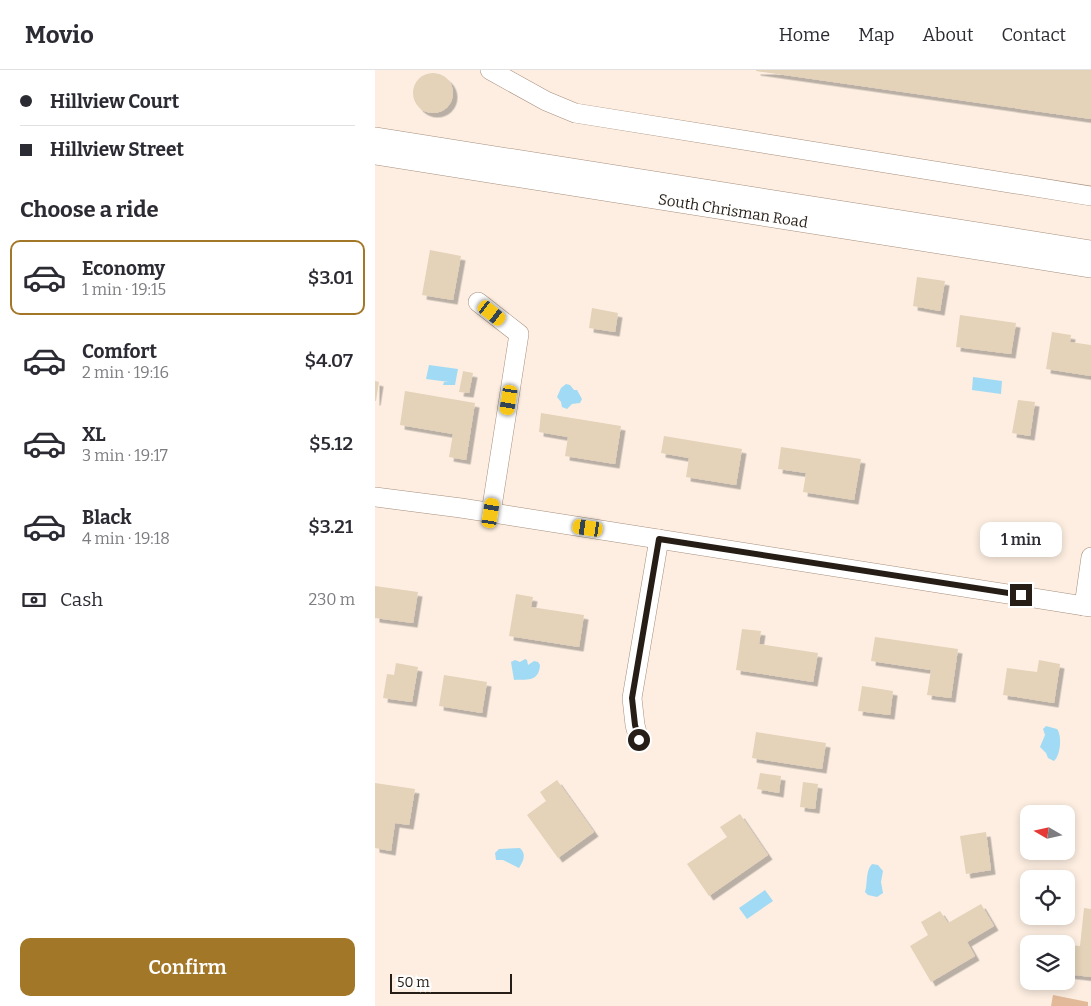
<!DOCTYPE html>
<meta charset="utf-8">
<style>
:root{--surface:#fff;--page:#f7f7f7;--text:#2b2b33;--muted:#7c7c81;--line:#e1e1e2;--accent:#a37728}
body{margin:0;font-family:Bitter,serif;background:var(--page);color:var(--text);height:100vh;display:flex;flex-direction:column;font-size:19px;white-space:nowrap}
*{box-sizing:border-box;margin:0}
p{font-size:16px;color:var(--muted)}
.icon{flex:none;width:28px;height:28px;fill:none;stroke:currentColor;stroke-width:2;stroke-linecap:round;stroke-linejoin:round}
.map{position:relative;flex:1;overflow:hidden}
.drawer{display:flex;flex-direction:column;background:var(--surface);width:375px}
.drawer>*{flex:none}
.guide{display:grid;align-content:center;height:110px;padding:0 20px;background:var(--surface)}
.needle{width:32px;rotate:279deg}
.fabs{position:absolute;left:645px;top:735px;display:grid;gap:10px}
.fabs a{display:grid;place-items:center;width:55px;height:55px;border-radius:10px;background:var(--surface);box-shadow:0 2px 8px #0003;font-size:25px}
.scale{position:absolute;left:15px;bottom:12px;width:122px;box-sizing:border-box;padding-left:5px;border:2px solid #261d16;border-top:0;font-size:14px;line-height:18px;white-space:nowrap;color:#261d16;-webkit-text-stroke:4px #fefefe;paint-order:stroke}
.end{position:absolute;width:22px;height:22px;margin:-11px;border:6px solid #261d16;background:#fff;box-shadow:0 0 0 2px #fff}
.from{border-radius:50%}
.bubble{position:absolute;height:35px;border-radius:10px;background:var(--surface);box-shadow:0 2px 8px #0003;font-size:16px;font-weight:600;line-height:35px;text-align:center}
.car{position:absolute;width:15px;height:30px;margin:-15px -8px;border-radius:6px;box-shadow:0 0 4px 1px #0007;background:linear-gradient(#f5c518 24%,#345 0 40%,#f5c518 0 76%,#345 0 86%,#f5c518 0)}
.guide b{display:flex;align-items:center;gap:18px;height:48px;font-size:19px}
.guide b+b{border-top:1px solid var(--line)}
.guide i{width:12px;height:12px;background:var(--text)}
ul{padding:0;list-style:none}
li{display:flex;align-items:center;gap:15px;height:75px;margin:0 10px 8px;padding:0 10px;border:2px solid transparent;border-radius:10px}
li div{flex:1}
li b{display:block;font-size:19px}
li em{font-style:normal;font-weight:600}
li.on{border-color:var(--accent)}
li>.icon{width:45px;height:45px;stroke-width:1.5}
h2{padding:0 20px;font-size:22px;line-height:60px}
.pay{display:flex;align-items:center;gap:12px;height:55px;padding:0 20px;font-size:19px}
.pay p{margin-inline-start:auto}
.button{display:flex;gap:10px;margin-top:auto;padding:10px 20px}
.button a{flex:1;height:58px;border-radius:10px;background:var(--accent);color:#fff;font-size:20px;font-weight:600;line-height:58px;text-align:center}
header{display:flex;align-items:center;gap:30px;box-sizing:border-box;height:70px;padding:0 25px;background:var(--surface);border-bottom:1px solid var(--line)}
header strong{font-size:24px}
nav{display:flex;gap:28px;margin-inline-start:auto;font-size:18px}
main{display:flex;flex:1;min-height:0}
.map>svg:first-child{display:block}
</style>
<header>
<strong>Movio</strong>
<nav><a>Home</a><a>Map</a><a>About</a><a>Contact</a></nav>
</header>
<main>
<section class="drawer">
<div class="guide">
<b><i class="from"></i>Hillview Court</b>
<b><i></i>Hillview Street</b>
</div>
<h2>Choose a ride</h2>
<ul>
<li class="on"><svg class="icon" aria-label="car" viewBox="0 0 24 24"><path d="M5 17H2v-5l4-1 3-4h7l3 4 3 1v5h-3M9 17h6M6 11h13"/><circle cx="7" cy="17" r="2"/><circle cx="17" cy="17" r="2"/></svg><div><b>Economy</b><p>1 min · 19:15</p></div><em>$3.01</em></li>
<li><svg class="icon" aria-label="car" viewBox="0 0 24 24"><path d="M5 17H2v-5l4-1 3-4h7l3 4 3 1v5h-3M9 17h6M6 11h13"/><circle cx="7" cy="17" r="2"/><circle cx="17" cy="17" r="2"/></svg><div><b>Comfort</b><p>2 min · 19:16</p></div><em>$4.07</em></li>
<li><svg class="icon" aria-label="car" viewBox="0 0 24 24"><path d="M5 17H2v-5l4-1 3-4h7l3 4 3 1v5h-3M9 17h6M6 11h13"/><circle cx="7" cy="17" r="2"/><circle cx="17" cy="17" r="2"/></svg><div><b>XL</b><p>3 min · 19:17</p></div><em>$5.12</em></li>
<li><svg class="icon" aria-label="car" viewBox="0 0 24 24"><path d="M5 17H2v-5l4-1 3-4h7l3 4 3 1v5h-3M9 17h6M6 11h13"/><circle cx="7" cy="17" r="2"/><circle cx="17" cy="17" r="2"/></svg><div><b>Black</b><p>4 min · 19:18</p></div><em>$3.21</em></li>
</ul>
<div class="pay"><svg class="icon" aria-label="cash" viewBox="0 0 24 24"><path d="M3 7h18v10H3z"/><circle cx="12" cy="12" r="2"/></svg>Cash<p>230 m</p></div>
<div class="button"><a>Confirm</a></div>
</section>
<div class="map">
<svg width="716" height="936" viewBox="0 0 716 936">
<defs>
<filter id="shadow"><feDropShadow dx="4.5" dy="4.5" stdDeviation="0" flood-color="#0004"/></filter>
</defs>
<rect width="100%" height="100%" fill="#fdeee1"/>
<!-- green -->
<path fill="#e2ba99" d="M678 925 713 932V936H676Z"/>
<!-- water -->
<g fill="#a1daf4">
<path d="M54 295 83 299 80 315H68L69 312H74L51 309Z"/>
<path d="M598 307 627 311 626 324 597 320Z"/>
<path d="M191 314 195 315 199 320H202L207 329 205 333 197 334 192 339 187 337 186 332 182 327 186 318Z"/>
<path d="M150 589 152 590 153 595 159 591 163 592 165 595C164 613 150 609 139 610L136 592 140 590 145 592Z"/>
<path d="M671 656 682 659C687 665 686 685 679 691L673 688 671 683 665 677 670 665 668 659Z"/>
<path d="M145 778C152 785 148 791 144 798L128 790H121L120 783 124 779Z"/>
<path d="M497 794 503 795 508 801 506 812 508 823 502 827 493 825 490 822C493 812 490 802 497 794Z"/>
<path d="M390 820 398 831 372 849 364 838Z"/>
</g>
<!-- building -->
<g fill="#e4d2b9" filter="url(#shadow)">
<path d="M381 0H716V49L381 1Z"/>
<circle cx="58" cy="23" r="20"/>
<path d="M55 180 86 186 78 230 47 225Z"/>
<path d="M542 207 570 211 565 241 538 236Z"/>
<path d="M217 238 243 243 240 262 214 258Z"/>
<path d="M585 245 641 253 636 284 581 277Z"/>
<path d="M677 262 696 265 695 272 716 275V306L671 299Z"/>
<path d="M88 301 98 303 94 323 84 322Z"/>
<path d="M0 311 4 312 1 331H0Z"/>
<path d="M30 321 100 333 91 390 74 387 78 364 25 355Z"/>
<path d="M643 330 660 332 655 366 637 363Z"/>
<path d="M166 343 246 356 240 394 190 386 193 367 164 362Z"/>
<path d="M289 366 367 379 361 415 311 407 314 388 286 383Z"/>
<path d="M406 377 486 389 479 430 428 422 431 403 403 399Z"/>
<path d="M0 516 43 522 38 553 0 548Z"/>
<path d="M141 524 158 527 156 537 209 545 204 577 134 566Z"/>
<path d="M367 559 386 561 384 574 443 583 438 612 361 600Z"/>
<path d="M500 567 583 579 576 628 552 625 556 600 496 591Z"/>
<path d="M664 590 685 594 679 633 628 625 632 598 662 602Z"/>
<path d="M21 593 43 597 37 632 8 628 12 604 19 605Z"/>
<path d="M69 605 112 612 107 643 64 636Z"/>
<path d="M487 616 518 621 515 645 483 641Z"/>
<path d="M381 662 451 673 447 699 377 688Z"/>
<path d="M385 703 406 706 404 723 382 719Z"/>
<path d="M182 710 219 762 183 788 152 745 171 731 165 722Z"/>
<path d="M428 712 443 714 440 739 425 737Z"/>
<path d="M0 713 40 719 34 755 20 753 16 781 0 778Z"/>
<path d="M365 744 393 785 334 826 312 794 352 767 345 757Z"/>
<path d="M611 762 616 800 591 804 585 766Z"/>
<path d="M606 834 619 856 592 872 600 886 556 912 535 876 553 865 546 852 565 841 573 853Z"/>
<path d="M709 838 716 839V907L691 904 692 875 705 876Z"/>
</g>
<g fill="none" stroke-linecap="round" stroke-linejoin="round">
<defs>
<g id="minor">
<path d="M115 0 171 31 200 43 716 126"/>
<path d="M0 67 716 180"/>
<path d="M0 85 716 198"/>
<path d="M103 232 144 264 116 443"/>
<path d="M0 427 86 438 716 537"/>
<path d="M709 536 716 487"/>
<path d="M264 670 260 655 257 628 284 469"/>
</g>
</defs>
<!-- minor casing -->
<use href="#minor" stroke="#a78f7d" stroke-width="20"/>
<!-- minor -->
<use href="#minor" stroke="#fff" stroke-width="19"/>
</g>
<g fill="none" stroke-linecap="round" stroke-linejoin="round">
<!-- route -->
<path stroke="#261d16" stroke-width="6" d="M264 670 260 655 257 628 284 469 646 525"/>
</g>
<g text-anchor="middle" stroke-width="4" stroke-linejoin="round" paint-order="stroke">
<!-- street labels -->
<g font-size="15" fill="#261d16" stroke="#fefefe">
<text transform="translate(358 141) rotate(9)" y="5">South Chrisman Road</text>
</g>
</g>
</svg>
<div class="fabs">
<a><svg class="needle" viewBox="-14 -14 28 28"><path d="M0-13l5 13h-10z" fill="#e53935"/><path d="M0 13l5-13h-10z" fill="#7c7c81"/></svg></a>
<a><svg class="icon" aria-label="locate" viewBox="0 0 24 24"><circle cx="12" cy="12" r="6"/><path d="M12 2v4M12 18v4M2 12h4M18 12h4"/></svg></a>
<a><svg class="icon" aria-label="layers" viewBox="0 0 24 24"><path d="M12 4l9 5-9 5-9-5zM3 14l9 5 9-5"/></svg></a>
</div>
<div class="scale">50 m</div>
<i class="end from" style="left:264px;top:670px"></i>
<i class="end" style="left:646px;top:525px"></i>
<div class="bubble" style="left:605px;top:452px;width:82px">1 min</div>
<i class="car" style="left:117px;top:243px;rotate:128deg"></i>
<i class="car" style="left:134px;top:330px;rotate:189deg"></i>
<i class="car" style="left:116px;top:443px;rotate:9deg"></i>
<i class="car" style="left:213px;top:458px;rotate:278deg"></i>
</div>
</main>
